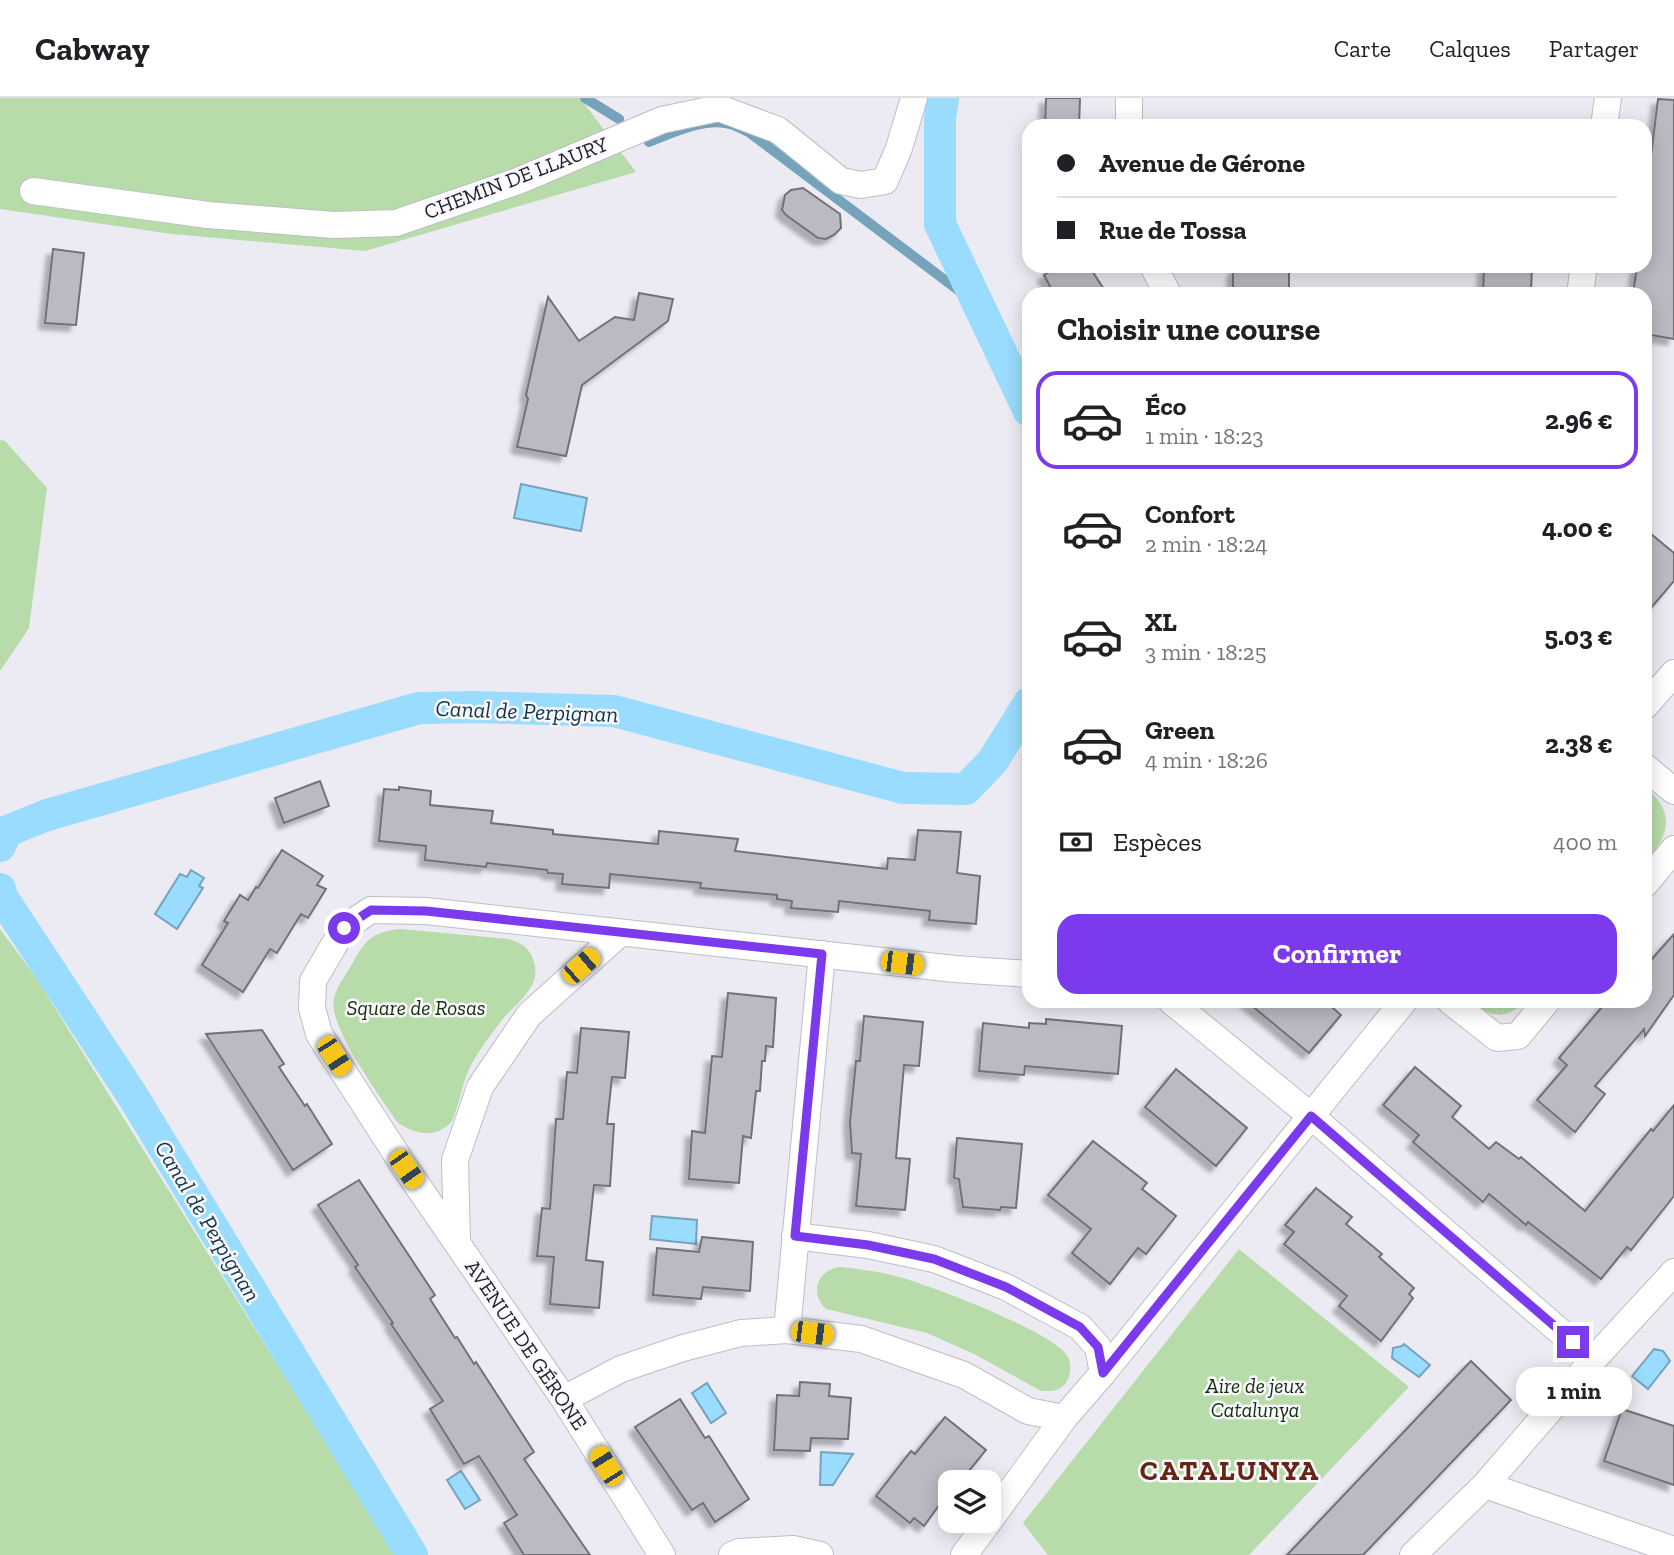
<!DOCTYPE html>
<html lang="fr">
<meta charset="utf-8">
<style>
:root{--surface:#fff;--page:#f2f2f2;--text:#202124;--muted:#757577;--line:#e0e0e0;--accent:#7c3aed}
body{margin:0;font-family:"Zilla Slab",serif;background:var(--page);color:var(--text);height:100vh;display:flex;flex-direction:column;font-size:26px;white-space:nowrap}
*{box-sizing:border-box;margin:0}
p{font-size:23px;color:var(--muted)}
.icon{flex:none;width:38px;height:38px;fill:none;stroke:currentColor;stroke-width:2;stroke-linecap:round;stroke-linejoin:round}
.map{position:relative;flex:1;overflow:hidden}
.sheet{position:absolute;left:1022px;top:189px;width:630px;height:721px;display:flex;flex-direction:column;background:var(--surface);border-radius:21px;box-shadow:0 4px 18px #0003}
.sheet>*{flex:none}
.banner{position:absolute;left:1022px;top:21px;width:630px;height:154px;border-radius:21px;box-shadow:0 4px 18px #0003;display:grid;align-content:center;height:154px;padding:0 35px;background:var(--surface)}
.tools{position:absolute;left:938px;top:1372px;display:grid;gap:14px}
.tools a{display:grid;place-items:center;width:63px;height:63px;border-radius:14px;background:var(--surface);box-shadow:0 4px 18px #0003;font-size:35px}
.end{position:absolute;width:32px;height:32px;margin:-16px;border:9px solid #7c3aed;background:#fff;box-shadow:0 0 0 4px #fff}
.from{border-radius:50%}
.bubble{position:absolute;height:49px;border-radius:21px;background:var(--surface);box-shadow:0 4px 18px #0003;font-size:23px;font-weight:700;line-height:49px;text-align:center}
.car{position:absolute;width:21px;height:42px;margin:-21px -10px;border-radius:9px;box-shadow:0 0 5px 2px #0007;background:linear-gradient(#f5c518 24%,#345 0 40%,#f5c518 0 76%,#345 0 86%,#f5c518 0)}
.banner b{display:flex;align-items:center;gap:24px;height:66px;font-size:26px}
.banner b+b{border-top:2px solid var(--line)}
.banner i{width:18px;height:18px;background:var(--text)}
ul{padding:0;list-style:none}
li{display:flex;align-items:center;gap:21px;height:98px;margin:0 14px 10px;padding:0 21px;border:4px solid transparent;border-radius:21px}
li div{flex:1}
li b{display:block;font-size:26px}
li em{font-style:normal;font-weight:700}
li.on{border-color:var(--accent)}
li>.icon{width:63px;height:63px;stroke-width:1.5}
h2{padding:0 35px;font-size:32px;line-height:84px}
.pay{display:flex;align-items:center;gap:18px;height:77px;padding:0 35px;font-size:26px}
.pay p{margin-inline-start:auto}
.button{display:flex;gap:14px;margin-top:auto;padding:14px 35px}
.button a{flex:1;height:80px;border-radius:21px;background:var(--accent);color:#fff;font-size:28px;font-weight:700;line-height:80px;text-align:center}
header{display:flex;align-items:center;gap:42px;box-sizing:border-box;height:98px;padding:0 35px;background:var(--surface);border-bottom:2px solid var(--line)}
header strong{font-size:33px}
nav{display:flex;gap:38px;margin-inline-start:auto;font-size:24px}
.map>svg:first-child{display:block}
</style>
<header>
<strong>Cabway</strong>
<nav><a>Carte</a><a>Calques</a><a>Partager</a></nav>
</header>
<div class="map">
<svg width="1674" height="1457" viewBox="0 0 1674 1457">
<defs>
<filter id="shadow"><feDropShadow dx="-6" dy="6" stdDeviation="2" flood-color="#0004"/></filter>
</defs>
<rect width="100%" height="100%" fill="#ecebf3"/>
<!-- green -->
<g fill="#b7dca9">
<path d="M0 0H580L636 74 365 153 172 136 0 111Z"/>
<path d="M0 342 5 343 47 390 29 530 0 573Z"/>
<path d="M1645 688C1674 715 1672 734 1645 765Z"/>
<path d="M0 831 35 878 396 1457H0Z"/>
<path d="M401 831 508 841C522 845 530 850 534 864 542 889 516 905 502 922 491 936 480 951 471 967 462 984 460 1005 452 1023 437 1041 415 1037 397 1024 381 999 327 928 334 900 337 888 346 877 352 866 366 841 372 834 401 831Z"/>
<path d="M1471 903H1525C1507 922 1490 920 1471 903Z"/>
<path d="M1239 1151 1409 1289 1249 1457H1048L1023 1425Z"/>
<path d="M839 1169C861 1171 882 1174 903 1180 933 1189 1055 1234 1068 1259 1073 1269 1070 1282 1062 1289 1055 1294 1049 1293 1041 1293L976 1257 927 1235 826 1211C810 1196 816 1173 839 1169Z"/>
</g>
<!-- water -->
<g fill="#9adcfd" stroke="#75a3bb" stroke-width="2">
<path d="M521 386 587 400 581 433 514 420Z"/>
<path d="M191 772 204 780 199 788 203 790 177 831 155 816 180 776 187 779Z"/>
<path d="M652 1118 697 1122 696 1146 650 1141Z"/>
<path d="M1404 1246 1430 1267 1419 1279 1392 1260 1393 1250 1402 1248Z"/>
<path d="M1654 1251 1663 1253 1670 1263 1648 1291 1632 1278Z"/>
<path d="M707 1285 726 1315 711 1325 692 1295Z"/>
<path d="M821 1354 853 1356 833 1387H820Z"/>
<path d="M461 1373 480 1402 465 1411 447 1382Z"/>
</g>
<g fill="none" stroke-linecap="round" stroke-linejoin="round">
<!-- stream -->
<g stroke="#75a3bb" stroke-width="10">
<path d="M585 0 619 21"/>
<path d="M649 44C672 35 705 19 730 26 737 28 744 32 750 35L978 207"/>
</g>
<!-- canal -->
<g stroke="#9adcfd" stroke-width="32">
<path d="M943 0 940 21V126L1029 313"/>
<path d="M0 748 7 733 47 717 419 610 475 609 614 613 903 690 966 691 992 664 1029 605"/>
<path d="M0 791 2 799 132 997 412 1457"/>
</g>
</g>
<!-- building -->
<g fill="#bbbac2" stroke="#727178" stroke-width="2" filter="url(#shadow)">
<path d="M1046 0H1080L1079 28H1045Z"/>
<path d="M1658 1 1674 2V241L1645 236V196H1633L1637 168H1645V90H1647Z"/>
<path d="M803 90 840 116 841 130 834 137 826 141 818 140 786 117 782 112 785 97 791 92Z"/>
<path d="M53 151 84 155 76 227 45 225Z"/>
<path d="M1059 168H1089L1107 196H1054L1044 177Z"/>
<path d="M1236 168H1289V196H1233V173H1236Z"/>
<path d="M1484 168H1532L1531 196H1483Z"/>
<path d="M639 195 673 201 668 223 582 287 566 358 517 349 528 301 526 297 548 199 579 243 615 219 634 222Z"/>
<path d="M1645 431 1674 455V483L1645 517Z"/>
<path d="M320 683 329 708 284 725 275 700Z"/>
<path d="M399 689 431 693 430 707 493 713 491 725 553 732V736L658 746 659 733 738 741 735 753 887 771 888 760 915 762 918 732 961 734 957 775 980 778 976 826 929 822 930 813 839 803 838 814 791 810 792 803 777 801V797L700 790 701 785 610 776 609 790 562 786 563 776 548 775 547 772 487 765 486 769 425 762 426 748 379 743 384 691 399 692Z"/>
<path d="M282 752 323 778 317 787 326 791 308 820 301 816 277 855 270 851 243 894 202 867 228 825 224 823 240 797 248 802 256 789 258 790Z"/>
<path d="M1674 836V897L1645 938 1644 931 1595 988 1605 996 1575 1034 1537 1002 1567 967 1559 960 1607 903H1645V869Z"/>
<path d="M728 895 776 900 773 949 766 948 765 963H762L760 993H756L751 1040 743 1038 739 1085 689 1081 692 1033 705 1035 712 958 722 959Z"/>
<path d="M1246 903H1325L1341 917 1309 955Z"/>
<path d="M864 918 923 924 919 968 904 967 896 1060 910 1061 905 1112 856 1108 861 1056 852 1055 850 1024 856 963H860Z"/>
<path d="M1046 921 1122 928 1118 976 1025 968 1024 977 979 973 983 925 1029 930V925L1046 926Z"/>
<path d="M581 930 629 934 625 980 612 979 607 1026H614L610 1088 594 1087 586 1162 603 1164 599 1210 550 1206 554 1159 537 1158 542 1110 550 1111 556 1021H563L567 974 577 975Z"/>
<path d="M262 932 284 966 279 969 305 1008 307 1006 332 1046 293 1072 206 936Z"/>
<path d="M1415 969 1461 1008 1452 1019 1489 1051 1496 1044 1519 1061 1521 1059 1585 1113 1651 1031 1653 1033 1674 1007V1098L1631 1152 1627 1149 1601 1181 1528 1124 1526 1127 1489 1096 1483 1104 1413 1044 1419 1037 1383 1007Z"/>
<path d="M1176 971 1247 1030 1216 1068 1145 1009Z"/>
<path d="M957 1040 1022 1046 1016 1110 1001 1109 1000 1112 963 1109 959 1081 954 1080Z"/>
<path d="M1093 1043 1147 1085 1142 1091 1176 1118 1146 1156 1138 1150 1110 1186 1072 1155 1091 1131 1048 1097Z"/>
<path d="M359 1082 435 1197 430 1201 455 1240 457 1239 474 1266 476 1264 534 1354 524 1361 590 1457H524L504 1425 517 1417 479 1358 464 1366 430 1311 443 1303 391 1226 393 1225 355 1169 358 1167 318 1107Z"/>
<path d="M1316 1090 1352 1119 1346 1126 1382 1156 1379 1159 1414 1190 1409 1196 1413 1200 1381 1243 1339 1208 1347 1198 1284 1146 1294 1134 1285 1127Z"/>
<path d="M702 1139 753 1144 750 1193 703 1189 701 1201 653 1197 657 1150 699 1154Z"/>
<path d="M1471 1263 1511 1302 1363 1457H1287Z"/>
<path d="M800 1284 830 1286 829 1298 851 1300 848 1341 811 1340 810 1353 774 1352 777 1297 799 1298Z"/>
<path d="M680 1301 705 1340 709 1338 749 1401 715 1424 703 1405 692 1412 635 1329Z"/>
<path d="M1622 1311 1674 1328V1387L1604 1363Z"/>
<path d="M945 1319 986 1352 960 1384H950V1392L924 1428 914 1420 910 1425 876 1398 911 1353 915 1356Z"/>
</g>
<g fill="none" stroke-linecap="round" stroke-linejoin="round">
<defs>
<g id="minor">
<path d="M1129 28V0"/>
<path d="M1604 28 1608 0"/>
<path d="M33 93 208 117 334 127 396 125 518 83 662 22 719 10 778 32 841 83 861 87 885 83 899 50 914 0"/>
<path d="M1153 168 1168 196"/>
<path d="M1580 196 1584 168"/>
<path d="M1645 608 1674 575"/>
<path d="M1645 669 1674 693"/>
<path d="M1645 786 1674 751"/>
<path d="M1171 903 1311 1018 1593 1262"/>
<path d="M1450 903 1497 940 1518 938 1547 903"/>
<path d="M795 1138 868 1147 934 1161 1006 1189 1080 1229 1098 1249 1103 1275"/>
<path d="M457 1144 455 1062 480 989 529 917 620 835"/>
<path d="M787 1232 822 856"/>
<path d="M564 1301 621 1271 683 1250 741 1235 787 1232 861 1241 964 1277 1028 1313 1064 1320"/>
<path d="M1485 1387 1674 1452"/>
<path d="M989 1423 1064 1320 1103 1275 1404 903"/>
<path d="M662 1457 564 1301 406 1071 319 936 312 910 313 883 344 830 371 812 426 813 955 871 1029 876"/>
<path d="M732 1457 739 1454 793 1451 820 1457"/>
<path d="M964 1457 989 1423"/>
<path d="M1413 1457 1485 1387 1593 1262 1674 1174"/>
</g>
</defs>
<!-- minor casing -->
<use href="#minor" stroke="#bebdc5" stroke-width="28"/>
<!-- minor -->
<use href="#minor" stroke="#fff" stroke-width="26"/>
</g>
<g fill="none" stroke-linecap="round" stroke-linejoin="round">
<!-- route -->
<path stroke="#7c3aed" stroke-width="9" d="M344 830 371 812 426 813 822 856 795 1138 868 1147 934 1161 1006 1189 1080 1229 1098 1249 1103 1275 1311 1018 1573 1244"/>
</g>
<g text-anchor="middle" stroke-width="5" stroke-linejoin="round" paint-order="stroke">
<!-- street labels -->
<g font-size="21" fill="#1f1f22" stroke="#f9f8ff">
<text transform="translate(516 80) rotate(-21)" y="7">CHEMIN DE LLAURY</text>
<text transform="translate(526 1247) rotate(56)" y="7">AVENUE DE GÉRONE</text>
</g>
<!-- park labels -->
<g font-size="21" font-style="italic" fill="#133105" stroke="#f9f8ff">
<text x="416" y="917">Square de Rosas</text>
<text x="1255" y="1295">Aire de jeux<tspan x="1255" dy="24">Catalunya</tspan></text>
</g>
<!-- water labels -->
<g font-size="23" font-style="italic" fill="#103648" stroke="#f9f8ff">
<text transform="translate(527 613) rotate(2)" y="8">Canal de Perpignan</text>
<text transform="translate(208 1123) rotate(59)" y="8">Canal de Perpignan</text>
</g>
<!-- district labels -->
<g font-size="28" font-weight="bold" letter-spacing="2" fill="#662412" stroke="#f9f8ff">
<text x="1230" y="1382">CATALUNYA</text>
</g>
</g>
</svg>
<div class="tools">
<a><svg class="icon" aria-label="layers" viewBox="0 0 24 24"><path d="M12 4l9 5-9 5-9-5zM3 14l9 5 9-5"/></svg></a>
</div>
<i class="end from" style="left:344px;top:830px"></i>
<i class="end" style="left:1573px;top:1244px"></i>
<div class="bubble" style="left:1516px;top:1269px;width:116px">1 min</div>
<i class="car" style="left:902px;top:865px;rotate:97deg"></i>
<i class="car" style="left:581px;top:868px;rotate:49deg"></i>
<i class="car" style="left:334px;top:958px;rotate:147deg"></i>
<i class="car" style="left:406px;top:1071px;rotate:145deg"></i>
<i class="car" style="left:812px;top:1235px;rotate:97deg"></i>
<i class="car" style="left:606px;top:1368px;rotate:328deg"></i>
<div class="banner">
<b><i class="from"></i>Avenue de Gérone</b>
<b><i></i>Rue de Tossa</b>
</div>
<section class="sheet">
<h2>Choisir une course</h2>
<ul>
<li class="on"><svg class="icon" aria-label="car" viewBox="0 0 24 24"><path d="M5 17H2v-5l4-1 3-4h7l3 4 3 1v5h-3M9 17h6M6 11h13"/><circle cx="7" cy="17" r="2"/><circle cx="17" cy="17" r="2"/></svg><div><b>Éco</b><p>1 min · 18:23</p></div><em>2.96 €</em></li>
<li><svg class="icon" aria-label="car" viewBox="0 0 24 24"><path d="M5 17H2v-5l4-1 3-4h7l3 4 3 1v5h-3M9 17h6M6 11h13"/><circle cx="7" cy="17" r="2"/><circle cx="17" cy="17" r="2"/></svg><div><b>Confort</b><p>2 min · 18:24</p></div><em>4.00 €</em></li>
<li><svg class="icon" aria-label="car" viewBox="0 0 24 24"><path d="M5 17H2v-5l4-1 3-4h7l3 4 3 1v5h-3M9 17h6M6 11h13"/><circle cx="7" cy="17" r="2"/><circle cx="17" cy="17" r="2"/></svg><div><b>XL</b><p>3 min · 18:25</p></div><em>5.03 €</em></li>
<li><svg class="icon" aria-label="car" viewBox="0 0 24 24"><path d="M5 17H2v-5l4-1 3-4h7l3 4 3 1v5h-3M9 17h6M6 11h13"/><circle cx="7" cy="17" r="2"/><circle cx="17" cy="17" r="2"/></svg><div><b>Green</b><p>4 min · 18:26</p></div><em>2.38 €</em></li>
</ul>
<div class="pay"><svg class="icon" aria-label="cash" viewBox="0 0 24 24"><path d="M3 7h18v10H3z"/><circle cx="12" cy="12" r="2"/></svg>Espèces<p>400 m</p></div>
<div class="button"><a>Confirmer</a></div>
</section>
</div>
